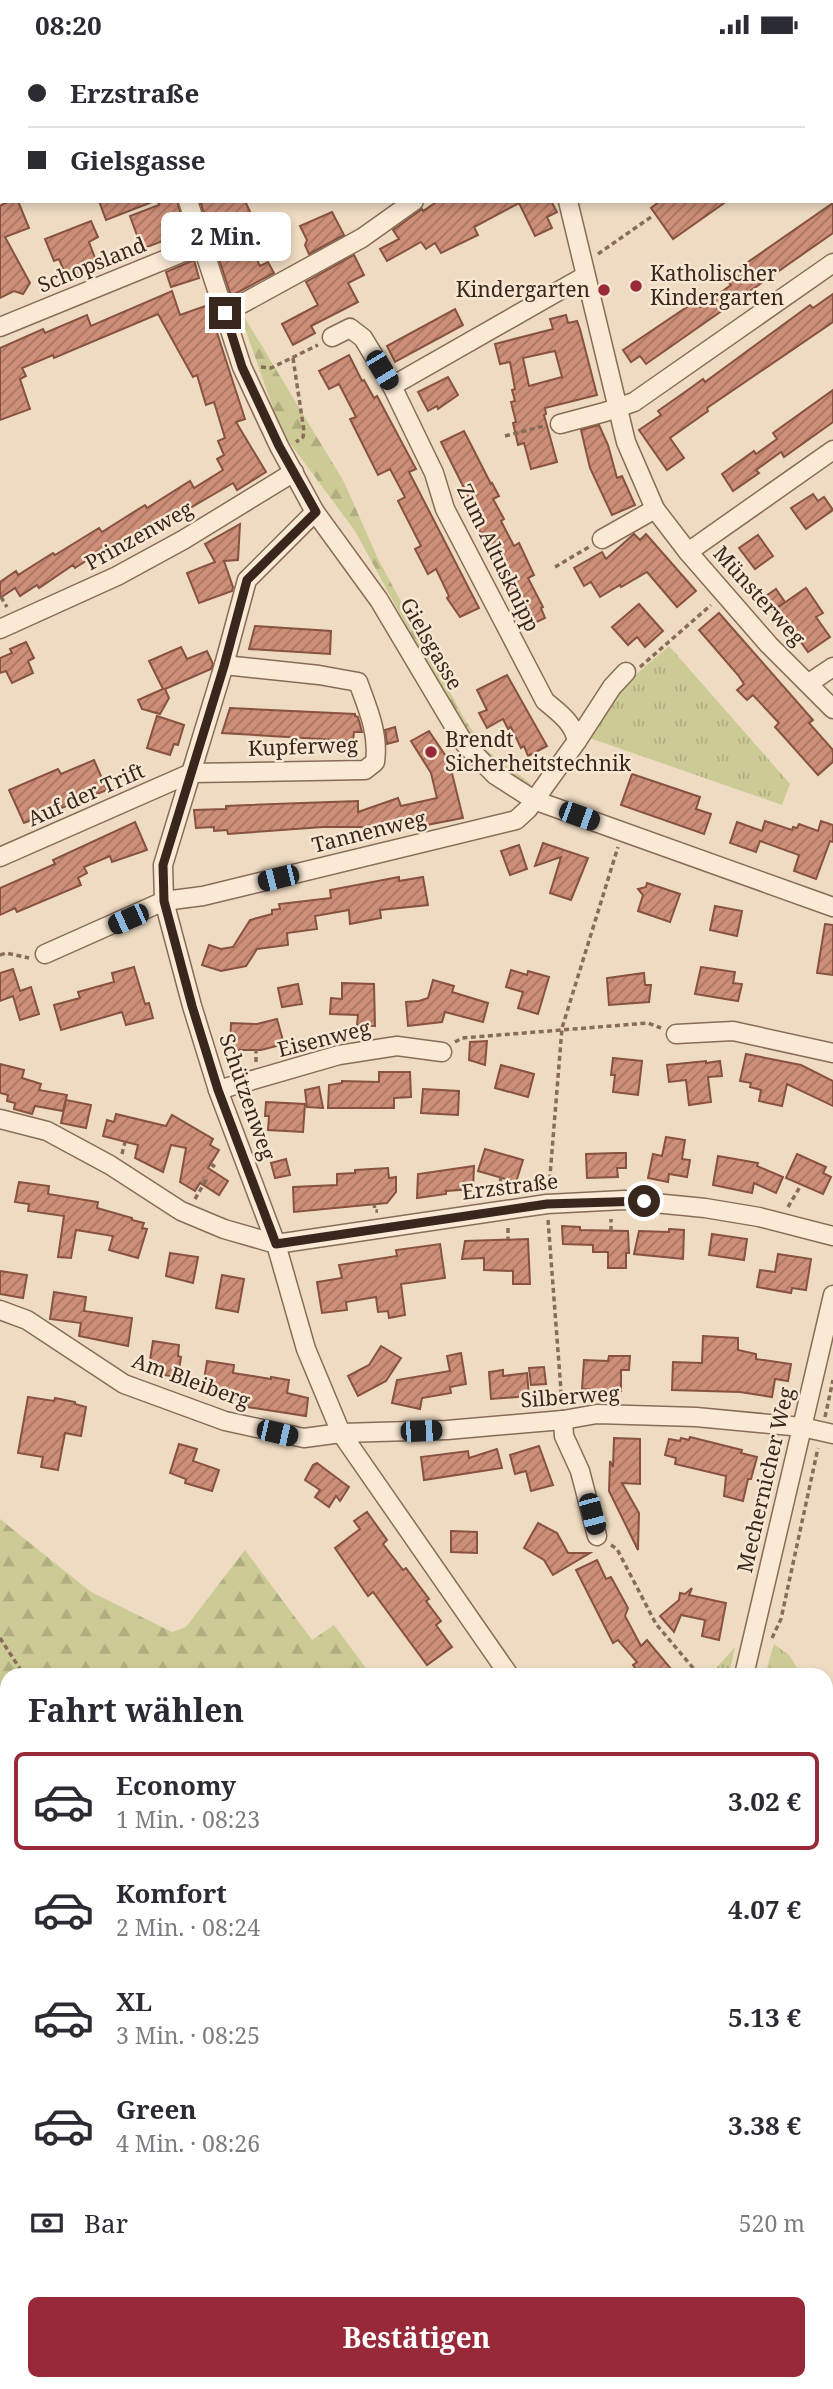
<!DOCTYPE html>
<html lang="de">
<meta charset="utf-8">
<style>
:root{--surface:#fff;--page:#f7f7f7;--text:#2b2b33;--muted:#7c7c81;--line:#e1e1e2;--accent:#972939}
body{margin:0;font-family:"Noto Serif",serif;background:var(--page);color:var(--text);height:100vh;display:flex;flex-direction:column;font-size:26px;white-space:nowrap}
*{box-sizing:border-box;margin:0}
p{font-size:23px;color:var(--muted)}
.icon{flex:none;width:38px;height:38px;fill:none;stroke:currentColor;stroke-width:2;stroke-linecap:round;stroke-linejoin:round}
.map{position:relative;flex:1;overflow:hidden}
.details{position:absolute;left:0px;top:1619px;width:833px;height:723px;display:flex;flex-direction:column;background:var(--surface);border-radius:21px 21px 0 0;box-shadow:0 4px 10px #0003}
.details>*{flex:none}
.guide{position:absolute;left:0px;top:0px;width:833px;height:154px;box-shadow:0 4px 10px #0003;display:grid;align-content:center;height:154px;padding:0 28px;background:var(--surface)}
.end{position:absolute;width:32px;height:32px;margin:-16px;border:9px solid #38271d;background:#fff;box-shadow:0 0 0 4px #fff}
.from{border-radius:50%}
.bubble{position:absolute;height:49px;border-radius:10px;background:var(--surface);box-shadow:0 4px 10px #0003;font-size:23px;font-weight:700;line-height:49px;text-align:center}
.car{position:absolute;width:21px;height:42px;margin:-21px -10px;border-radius:9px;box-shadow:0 0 5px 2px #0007;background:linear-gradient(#222 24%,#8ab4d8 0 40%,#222 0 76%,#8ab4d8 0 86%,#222 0)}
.guide b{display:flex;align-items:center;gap:24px;height:66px;font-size:26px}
.guide b+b{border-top:2px solid var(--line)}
.guide i{width:18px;height:18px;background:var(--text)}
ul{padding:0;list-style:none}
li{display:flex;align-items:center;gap:21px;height:98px;margin:0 14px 10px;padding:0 14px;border:4px solid transparent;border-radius:10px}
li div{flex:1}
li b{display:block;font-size:26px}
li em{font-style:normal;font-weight:700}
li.on{border-color:var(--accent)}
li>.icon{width:63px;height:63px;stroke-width:1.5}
h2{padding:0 28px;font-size:32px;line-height:84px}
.pay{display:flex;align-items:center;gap:18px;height:77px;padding:0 28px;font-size:26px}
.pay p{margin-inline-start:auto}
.cta{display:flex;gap:14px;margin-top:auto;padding:14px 28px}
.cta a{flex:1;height:80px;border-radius:10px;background:var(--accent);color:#fff;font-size:28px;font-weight:700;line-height:80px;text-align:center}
.status{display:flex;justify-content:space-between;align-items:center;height:49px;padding:0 35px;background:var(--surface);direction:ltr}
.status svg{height:19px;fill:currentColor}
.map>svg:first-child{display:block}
</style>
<div class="status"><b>08:20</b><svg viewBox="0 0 49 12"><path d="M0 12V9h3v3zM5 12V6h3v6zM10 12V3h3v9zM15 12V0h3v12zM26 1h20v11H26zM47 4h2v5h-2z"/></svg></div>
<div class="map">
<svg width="833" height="2340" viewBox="0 0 833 2340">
<defs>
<pattern id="grass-tufts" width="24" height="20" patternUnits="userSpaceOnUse" patternTransform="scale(1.75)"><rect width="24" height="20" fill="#cccb96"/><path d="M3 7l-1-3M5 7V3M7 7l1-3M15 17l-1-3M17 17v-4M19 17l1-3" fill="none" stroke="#b0ae81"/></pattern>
<pattern id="forest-firs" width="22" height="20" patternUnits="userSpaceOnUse" patternTransform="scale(1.75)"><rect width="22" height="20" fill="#cccb96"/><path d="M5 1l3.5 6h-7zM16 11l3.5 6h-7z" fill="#b0ae81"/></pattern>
<pattern id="building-hatch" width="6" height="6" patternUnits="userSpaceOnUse" patternTransform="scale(1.75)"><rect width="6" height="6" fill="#cd8f78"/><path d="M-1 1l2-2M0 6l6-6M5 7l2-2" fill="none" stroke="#a77562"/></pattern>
</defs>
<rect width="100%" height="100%" fill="#eedbc2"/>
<!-- grass -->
<g fill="url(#grass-tufts)">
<path d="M669 597 790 735 782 756 587 688 616 643Z"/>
<path d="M774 1595 790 1607 801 1626H765Z"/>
<path d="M735 1598 729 1626H710Z"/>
<path d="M826 1660 833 1668V2016L826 2022Z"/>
<path d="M0 2119 7 2121V2171L0 2176Z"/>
<path d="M833 2259V2340H794L796 2335 826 2334V2266Z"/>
</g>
<!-- forest -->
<g fill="url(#forest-firs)">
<path d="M242 264 344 433 378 510 465 671 486 701 531 735 528 737C501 721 481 701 461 677L355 482 281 382 241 268Z"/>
<path d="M0 1470 91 1543 172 1583 186 1578 245 1501 312 1591 334 1576 371 1626H7V2121L0 2119Z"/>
<path d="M833 2016V2258L826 2266V2022Z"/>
<path d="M559 2334H796V2335L794 2340H557Z"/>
<path d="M87 2335V2334L527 2335 525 2340H77Z"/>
</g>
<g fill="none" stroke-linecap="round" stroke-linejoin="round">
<!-- stream -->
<g stroke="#6b8f81" stroke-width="5">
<path d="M129 2H130"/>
<path d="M0 64 2 63"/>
</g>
</g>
<!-- building -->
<g fill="url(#building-hatch)" stroke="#87523f" stroke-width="2" fill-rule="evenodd">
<path d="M9 152H18L29 179 5 188 30 234 23 245 14 242 0 249V157Z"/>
<path d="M99 152H152V153L106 171Z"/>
<path d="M158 152H177L186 183 142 200 130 167 159 156Z"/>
<path d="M200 152H245L253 169 241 174 245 186 260 217 268 213 274 224 231 247Z"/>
<path d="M438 152H551L557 163 547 168 552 179 535 187 519 154 474 178 478 186 441 204 435 194 426 200 421 193 387 212 380 200 399 190 393 181 422 160 423 162Z"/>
<path d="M660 152H727L673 190 651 159Z"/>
<path d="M833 154V184L646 315 640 307 631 313 623 301 696 252 700 258 731 236 725 229Z"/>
<path d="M332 163 344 186 309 205 305 196 307 191 300 177Z"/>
<path d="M91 172 98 188 89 193 98 217 67 229 59 210 54 212 45 190Z"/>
<path d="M354 206 364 226 348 234 358 253 311 277 315 284 293 296 282 275 318 256 306 233Z"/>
<path d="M194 211 199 229 171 238 166 223Z"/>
<path d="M172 242 180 266 208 256 245 370 236 373 266 423 237 441 233 434 173 469 170 465 120 497 117 492 75 519 73 516 39 539 37 536 20 547 15 539 0 549V533L16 522 18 526 53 504 55 506 99 479 102 483 145 456 147 459 190 432 194 439 223 421 217 410 224 406 218 392 225 389 214 353 206 356 197 326 193 328 158 265 54 309 53 306 22 319 26 327 20 330 30 360 0 371V299L43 280 45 284 87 266 91 277Z"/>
<path d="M833 245V273L707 359 708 362 670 389 684 409 667 421 639 381 661 366 658 362 692 338 703 330 705 333 810 256 813 259Z"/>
<path d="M455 260 463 276 395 313 387 297Z"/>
<path d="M566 266 568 274 577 272 580 280 597 346 545 359 546 365 544 366 557 413 531 420 524 394 518 396 513 374 516 373 511 353 515 352 512 341 515 340 510 313 500 315 495 295 553 280 550 270ZM555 302 562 328 529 337 523 309Z"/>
<path d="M349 306 362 332 364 331 374 349 377 347 416 420 409 423 479 559 460 568 447 549 449 547 436 520 428 525 415 500 421 497 398 452 405 448 390 420 378 426 350 370 356 368 339 335 329 340 319 322Z"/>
<path d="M448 328 458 346 438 360 437 357 428 362 418 343Z"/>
<path d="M833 341V373L784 408 781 403 756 421 759 424 733 442 722 425 754 402 756 405 777 390 773 384Z"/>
<path d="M599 376 608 396 617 429 622 427 635 456 612 466 590 419 581 381Z"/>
<path d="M464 382 491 435 492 434 499 447 493 450 504 470 501 472 514 497 519 494 534 526 528 529 543 558 541 559 545 569 526 578 484 498 487 496 463 449 468 447 441 393Z"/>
<path d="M813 445 818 452 824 448 833 461 806 480 791 459Z"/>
<path d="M240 475 238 511 224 512 233 538 232 542 199 554 187 524 215 513 205 495Z"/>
<path d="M634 485 640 491 646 485 696 542 677 558 647 523 621 538 620 536 600 548 591 533 584 537 574 519 602 503 606 510Z"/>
<path d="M758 486 773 507 755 520 739 499Z"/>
<path d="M806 539 823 564 816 568 830 588 808 603 777 559Z"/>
<path d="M776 540 785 553 772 562 763 549Z"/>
<path d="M639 555 663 582 645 598 637 588 628 596 612 578Z"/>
<path d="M719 564 813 671 809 674 833 701V713L818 726 775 678 779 674 753 646 747 651 737 641 744 635 738 626 699 581Z"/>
<path d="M255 577 331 582 330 605 249 600Z"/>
<path d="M26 593 34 609 28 612 33 624 12 634 6 622 0 624V609L12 604 10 600Z"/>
<path d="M181 598 187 610 207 602 213 615 211 620 165 640 169 649 160 665 142 660 138 651 163 640 149 612Z"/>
<path d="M507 626 547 697 528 707 524 697 521 699 511 678 508 680 503 670 487 679 479 664 487 661 477 641Z"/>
<path d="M230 659 355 665V667L358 668 362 683H354L353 692 222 684Z"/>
<path d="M157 667 184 676 178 696 174 695 170 706 147 699Z"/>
<path d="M395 678 398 692 387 695 385 681Z"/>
<path d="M429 682 449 712 463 769 416 778 413 770 383 781 381 778H323L228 785 227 781 214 782V778L196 779 194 761 226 760V757L249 756 358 752V763L398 749 401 757 437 749 431 724 411 692Z"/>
<path d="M94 711 107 741 24 774 9 741 58 720 61 725Z"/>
<path d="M632 725 700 748 696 760 711 765 704 785 621 756Z"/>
<path d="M765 772 792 781 793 778 797 779 799 775 818 782 821 772 833 776V793L830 792 816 830 794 822 799 806 760 792 756 803 730 794 737 773 762 782Z"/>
<path d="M135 773 147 801 112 813 110 807 84 818 87 824 78 829 81 836 17 863 15 859 0 866V839L55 815 53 811Z"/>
<path d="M543 794 588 809 571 851 550 844 561 808 535 817Z"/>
<path d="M519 796 527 820 510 826 501 802Z"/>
<path d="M399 828V832L423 828 428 856 380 861 381 869 350 875 349 861 315 867 317 880 287 884 288 896 257 900 246 917 221 922 202 916 209 896 221 900 233 898 250 871 272 865V861L280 860 279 855 331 849 330 841Z"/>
<path d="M647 834 680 845 670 873 638 862 643 846 638 840 646 838Z"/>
<path d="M715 857 742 862 737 887 710 881Z"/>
<path d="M825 875 833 876V926L817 924Z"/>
<path d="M134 918 145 955 149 954 153 969 126 976 122 963 61 981 54 956 80 949 78 943 114 933 112 924Z"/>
<path d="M701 918 735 923 733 934 742 935 738 952 695 945Z"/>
<path d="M13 920 20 942 31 938 39 965 20 971 13 947 0 952V924Z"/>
<path d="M511 921 527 926 528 922 549 928 538 965 518 959 523 943 506 938Z"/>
<path d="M644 924 645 936H651L649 953 609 956 607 929Z"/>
<path d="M433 931 454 937 452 943 488 954 483 973 445 963 442 973 408 977 406 953 419 952 428 949Z"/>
<path d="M342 934 374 935 375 977 357 976 358 966 330 965 331 949 342 950Z"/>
<path d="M298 935 302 955 282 958 278 939Z"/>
<path d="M277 970 284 995 261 1001H230L231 974 257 975Z"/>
<path d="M487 992 485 1016 469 1011 470 993Z"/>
<path d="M746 1005 801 1016 833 1032V1057L787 1035 782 1057 759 1052 761 1041 750 1038 751 1034 740 1032Z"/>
<path d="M613 1009 642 1012 638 1046 613 1043 615 1026H611Z"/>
<path d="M706 1012V1014L720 1012 722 1027 708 1028 711 1053 689 1056 686 1031 669 1033 667 1016Z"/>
<path d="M0 1015 24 1021 22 1029 41 1035 39 1041 67 1046 63 1062 35 1057 32 1065 14 1060 15 1054 7 1052 8 1046 0 1044Z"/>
<path d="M501 1016 534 1025 528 1048 495 1039Z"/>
<path d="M379 1023H410L411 1048 394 1049V1059H328L329 1036 342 1034V1032L379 1033Z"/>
<path d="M319 1038 323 1059 307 1058 305 1041Z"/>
<path d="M423 1040 459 1042 458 1066 421 1064Z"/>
<path d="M66 1051 91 1056 86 1079 61 1074Z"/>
<path d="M266 1053 305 1055 303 1083 268 1081 269 1067H265Z"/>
<path d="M116 1065 166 1077 172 1066 213 1090 210 1096 219 1101 208 1119 228 1132 219 1146 200 1134 195 1142 180 1133 186 1099 171 1096 163 1123 135 1109 138 1096 103 1087 107 1071 114 1073Z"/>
<path d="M666 1088 685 1091 682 1110 690 1111 687 1128 669 1125 668 1133 648 1129 653 1105 662 1107Z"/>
<path d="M485 1100 523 1111 516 1133 478 1122Z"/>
<path d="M617 1104H626V1119H617L618 1128 587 1129 586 1105Z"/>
<path d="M797 1105 826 1118 823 1124 831 1128 823 1145 786 1129Z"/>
<path d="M718 1107 758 1114 757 1117 783 1128 776 1144 754 1134 752 1144 713 1136Z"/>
<path d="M286 1110 290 1126 275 1129 271 1114Z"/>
<path d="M474 1117 473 1140 446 1142V1145L417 1149 418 1125Z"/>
<path d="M388 1119 389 1129 396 1128V1143L387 1154 294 1163 293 1138 337 1136V1125L355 1124V1121Z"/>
<path d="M19 1133 49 1137 48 1145 98 1153 97 1159 132 1169V1171L144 1174 142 1179 147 1180 138 1209 109 1201 113 1187 76 1181 71 1209 58 1208 64 1167 28 1162 29 1155 15 1153Z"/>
<path d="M562 1177 580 1178V1181L628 1182 629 1204H626V1219H608V1203H593V1196L563 1195Z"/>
<path d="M669 1180 684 1181 683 1210 634 1205 639 1182 669 1183Z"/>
<path d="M712 1185 747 1190 744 1211 709 1206Z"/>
<path d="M528 1190 530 1235H513V1222L484 1221V1209L462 1210 465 1192Z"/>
<path d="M440 1195 445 1229 401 1235 405 1266 389 1269 388 1262 378 1263 376 1248 346 1253 347 1261 322 1264 317 1233 342 1229 339 1216 397 1207 396 1201Z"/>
<path d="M170 1204 198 1208 193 1234 166 1227Z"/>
<path d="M778 1205 811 1210 806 1241 792 1239 791 1244 757 1238 760 1221 775 1223Z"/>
<path d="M0 1222 27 1226 23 1249 0 1245Z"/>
<path d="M222 1226 244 1230 238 1263 216 1259Z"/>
<path d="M54 1243 86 1248 84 1262 132 1269 128 1297 79 1287 81 1274 50 1270Z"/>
<path d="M703 1287 738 1289V1301L756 1305V1310L791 1315 788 1332 775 1330 772 1348 740 1343 672 1341 673 1313 702 1314Z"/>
<path d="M153 1292 179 1296 178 1307 181 1308 178 1328 148 1324Z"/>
<path d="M381 1297 401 1309 386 1332 358 1347 348 1327 369 1316Z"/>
<path d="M461 1304 466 1335 450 1338 451 1344 422 1349 420 1360 392 1354 397 1331 450 1322 447 1307Z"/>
<path d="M609 1307H630L629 1321H621V1342L582 1340 584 1311 608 1312Z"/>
<path d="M207 1312 234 1316 233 1324 271 1330V1328L289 1331 287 1344 308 1349 306 1367 247 1358 248 1351 202 1344Z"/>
<path d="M544 1318 546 1335 531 1336 529 1319Z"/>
<path d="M503 1321V1327L527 1324 529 1347 491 1350 489 1323Z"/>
<path d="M28 1348 54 1352 55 1349 75 1353V1355L86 1358 81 1387 65 1384 58 1421 41 1418 43 1408 18 1404Z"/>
<path d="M690 1388 742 1401 741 1404 757 1408 751 1430H748L743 1452 724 1447 726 1427 675 1415 676 1409 665 1406 669 1390 680 1392 681 1389 689 1391Z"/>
<path d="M614 1389 640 1390V1435L622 1434 639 1464 638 1501 609 1442 610 1412 613 1418Z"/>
<path d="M179 1395 197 1400 193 1412 219 1421 212 1442 185 1434 186 1430 170 1424Z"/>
<path d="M539 1397 553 1436 531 1442 526 1422 515 1425 510 1406Z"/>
<path d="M497 1400 502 1419 424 1431 421 1408 468 1402 469 1409Z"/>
<path d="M317 1414 349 1438 340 1452 336 1447 329 1458 315 1448 320 1441 305 1431 313 1416Z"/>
<path d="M367 1463 387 1491 383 1495 403 1521 406 1519 429 1550 426 1552 441 1572 436 1576 452 1598 427 1616 373 1543 368 1547 335 1499 360 1480 354 1472Z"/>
<path d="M538 1474 557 1484 568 1504H590L553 1526 544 1511 524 1499Z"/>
<path d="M451 1482 477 1483V1504L451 1503Z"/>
<path d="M597 1511 606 1530 611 1528 628 1559 625 1567 641 1597 647 1591 676 1626H640L633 1616 637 1613 618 1591 613 1594 576 1521Z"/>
<path d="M692 1539 689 1546 726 1554 719 1591 702 1587 705 1571 681 1566 674 1583 660 1567 679 1551 680 1544 685 1545Z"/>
</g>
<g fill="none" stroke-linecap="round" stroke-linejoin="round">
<defs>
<g id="minor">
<path d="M140 0 141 2"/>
<path d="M541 0V2"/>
<path d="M630 2 632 0"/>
<path d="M826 2 828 0"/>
<path d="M188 152 242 318 279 397 315 463 379 551 464 694 495 726 534 751 833 858"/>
<path d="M568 152 626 393 655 460 688 503 769 596 833 660"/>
<path d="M225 264 362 189 414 152"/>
<path d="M0 278 201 196"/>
<path d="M332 288 350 279 363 289 392 337"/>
<path d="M560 375 605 363 634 353 833 214"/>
<path d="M315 463 247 531 224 616 163 816 164 852 192 957 218 1041 276 1195 306 1300 341 1384 509 1626"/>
<path d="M602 490 655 460"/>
<path d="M688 503 833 401"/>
<path d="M0 580 117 527 183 491 294 423"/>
<path d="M809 634 833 618"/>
<path d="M577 692 612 638 626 623"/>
<path d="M0 808 191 724 365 721 375 713C379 685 368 660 358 633L319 626 224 616"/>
<path d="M45 905 164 852 203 847 516 771 528 760 577 692C573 673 559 664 545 652L445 460 434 424 392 337 585 227"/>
<path d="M676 985 733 982 833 1004"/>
<path d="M218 1041 339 1006 397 997 442 1003"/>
<path d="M0 1070 47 1082 110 1116 181 1162 224 1180 276 1195 547 1155 624 1151 705 1159 759 1168 833 1187"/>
<path d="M0 1261 27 1271 124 1335 225 1372 304 1389 341 1384 447 1381 563 1371 597 1365 696 1368 802 1378 833 1385"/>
<path d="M563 1371 564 1387 580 1422 597 1487"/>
<path d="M744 1626 833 1246"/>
<path d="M0 2084 7 2082"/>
<path d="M538 2340 539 2334"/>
</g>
</defs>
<!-- minor casing -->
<use href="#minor" stroke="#886c59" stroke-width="21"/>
<!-- path -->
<g stroke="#886c59" stroke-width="3.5" stroke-dasharray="5 3.5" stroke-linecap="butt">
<path d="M224 0 225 2"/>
<path d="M337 0 339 2"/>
<path d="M268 2 271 0"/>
<path d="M0 74 2 73"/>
<path d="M598 205 651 168"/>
<path d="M293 309 304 382 303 388 296 393"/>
<path d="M261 318 271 319 318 296"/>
<path d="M505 387 544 377"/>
<path d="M97 505 103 515"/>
<path d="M555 518 589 498"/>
<path d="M1 548 7 558"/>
<path d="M640 618 711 556"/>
<path d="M0 906 6 904 29 909"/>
<path d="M455 993 462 989 648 974 661 979"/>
<path d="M256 1013V1001"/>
<path d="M122 1105 125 1093"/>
<path d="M211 1115 215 1118"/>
<path d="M501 1128 500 1135 505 1138"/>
<path d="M549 1139 562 979 618 798"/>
<path d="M195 1150 206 1131 203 1128"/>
<path d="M374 1154 375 1162H378"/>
<path d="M788 1158 801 1136"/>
<path d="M548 1171 562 1355"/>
<path d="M508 1179V1190"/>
<path d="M611 1182V1170"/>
<path d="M825 1368 833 1331"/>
<path d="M611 1496 617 1500 656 1575 699 1626"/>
<path d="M0 1589 24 1626"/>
<path d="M772 1589 781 1570 818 1399"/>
<path d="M0 1847 7 1841"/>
<path d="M104 2340 114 2334"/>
</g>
<!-- minor -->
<use href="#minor" stroke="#f9e9d5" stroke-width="18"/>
</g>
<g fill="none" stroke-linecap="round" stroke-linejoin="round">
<!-- route -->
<path stroke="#38271d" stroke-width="9" d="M225 264 242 318 279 397 316 463 247 531 224 617 163 816 164 852 192 957 218 1041 276 1195 547 1155 644 1152"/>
</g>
<!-- markers -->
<g fill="#972939" stroke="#f6e6d2" stroke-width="2.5">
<circle cx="636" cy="237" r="7"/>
<circle cx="604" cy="241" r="7"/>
<circle cx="431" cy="703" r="7"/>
</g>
<g text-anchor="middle" stroke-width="5" stroke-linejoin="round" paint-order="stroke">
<!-- street labels -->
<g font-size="21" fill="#38271d" stroke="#f6e6d2">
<text transform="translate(92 216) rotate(-22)" y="7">Schopsland</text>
<text transform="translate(139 487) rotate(-29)" y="7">Prinzenweg</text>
<text transform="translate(498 509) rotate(64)" y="7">Zum Altusknipp</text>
<text transform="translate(759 547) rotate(48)" y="7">Münsterweg</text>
<text transform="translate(431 595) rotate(60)" y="7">Gielsgasse</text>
<text transform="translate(303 698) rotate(-2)" y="7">Kupferweg</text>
<text transform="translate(86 746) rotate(-24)" y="7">Auf der Trift</text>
<text transform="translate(369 783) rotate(-14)" y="7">Tannenweg</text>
<text transform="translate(324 990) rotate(-14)" y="7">Eisenweg</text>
<text transform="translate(247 1048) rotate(71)" y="7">Schützenweg</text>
<text transform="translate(510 1138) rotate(-7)" y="7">Erzstraße</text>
<text transform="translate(191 1332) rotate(20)" y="7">Am Bleiberg</text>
<text transform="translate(570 1348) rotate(-4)" y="7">Silberweg</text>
<text transform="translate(766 1431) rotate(-77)" y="7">Mechernicher Weg</text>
</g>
<!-- poi labels -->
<g font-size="21" fill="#38271d" stroke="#f6e6d2" text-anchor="start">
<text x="650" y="232">Katholischer<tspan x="650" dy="24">Kindergarten</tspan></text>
<text x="590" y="248" text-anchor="end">Kindergarten</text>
<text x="445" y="698">Brendt<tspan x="445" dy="24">Sicherheitstechnik</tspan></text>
</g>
</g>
</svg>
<i class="end from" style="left:644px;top:1152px"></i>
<i class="end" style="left:225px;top:264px"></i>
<div class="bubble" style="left:161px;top:163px;width:130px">2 Min.</div>
<i class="car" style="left:382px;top:321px;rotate:149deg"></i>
<i class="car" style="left:579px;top:767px;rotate:110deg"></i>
<i class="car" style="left:278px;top:829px;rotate:256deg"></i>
<i class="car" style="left:128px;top:870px;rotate:246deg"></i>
<i class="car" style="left:421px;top:1382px;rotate:88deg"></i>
<i class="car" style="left:277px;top:1384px;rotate:103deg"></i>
<i class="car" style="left:592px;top:1465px;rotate:165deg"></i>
<div class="guide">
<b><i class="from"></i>Erzstraße</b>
<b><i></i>Gielsgasse</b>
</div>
<section class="details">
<h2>Fahrt wählen</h2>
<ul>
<li class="on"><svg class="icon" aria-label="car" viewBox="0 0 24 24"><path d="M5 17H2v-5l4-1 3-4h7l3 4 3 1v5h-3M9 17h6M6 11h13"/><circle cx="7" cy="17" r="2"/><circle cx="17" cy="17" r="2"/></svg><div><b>Economy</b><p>1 Min. · 08:23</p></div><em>3.02 €</em></li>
<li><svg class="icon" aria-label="car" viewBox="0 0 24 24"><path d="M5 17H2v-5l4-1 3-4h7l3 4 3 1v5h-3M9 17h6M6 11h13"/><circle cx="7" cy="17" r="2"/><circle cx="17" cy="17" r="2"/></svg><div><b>Komfort</b><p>2 Min. · 08:24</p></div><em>4.07 €</em></li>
<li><svg class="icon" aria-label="car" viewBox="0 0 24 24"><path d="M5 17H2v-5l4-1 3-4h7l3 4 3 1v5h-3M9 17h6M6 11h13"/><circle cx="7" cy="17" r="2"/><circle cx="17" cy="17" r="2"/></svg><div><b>XL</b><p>3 Min. · 08:25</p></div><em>5.13 €</em></li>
<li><svg class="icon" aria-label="car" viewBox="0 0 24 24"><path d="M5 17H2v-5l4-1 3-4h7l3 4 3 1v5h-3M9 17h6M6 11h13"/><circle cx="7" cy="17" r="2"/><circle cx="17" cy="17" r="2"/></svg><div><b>Green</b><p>4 Min. · 08:26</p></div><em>3.38 €</em></li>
</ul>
<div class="pay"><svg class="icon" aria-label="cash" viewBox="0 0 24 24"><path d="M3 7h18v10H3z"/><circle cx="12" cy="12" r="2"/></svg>Bar<p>520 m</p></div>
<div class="cta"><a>Bestätigen</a></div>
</section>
</div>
